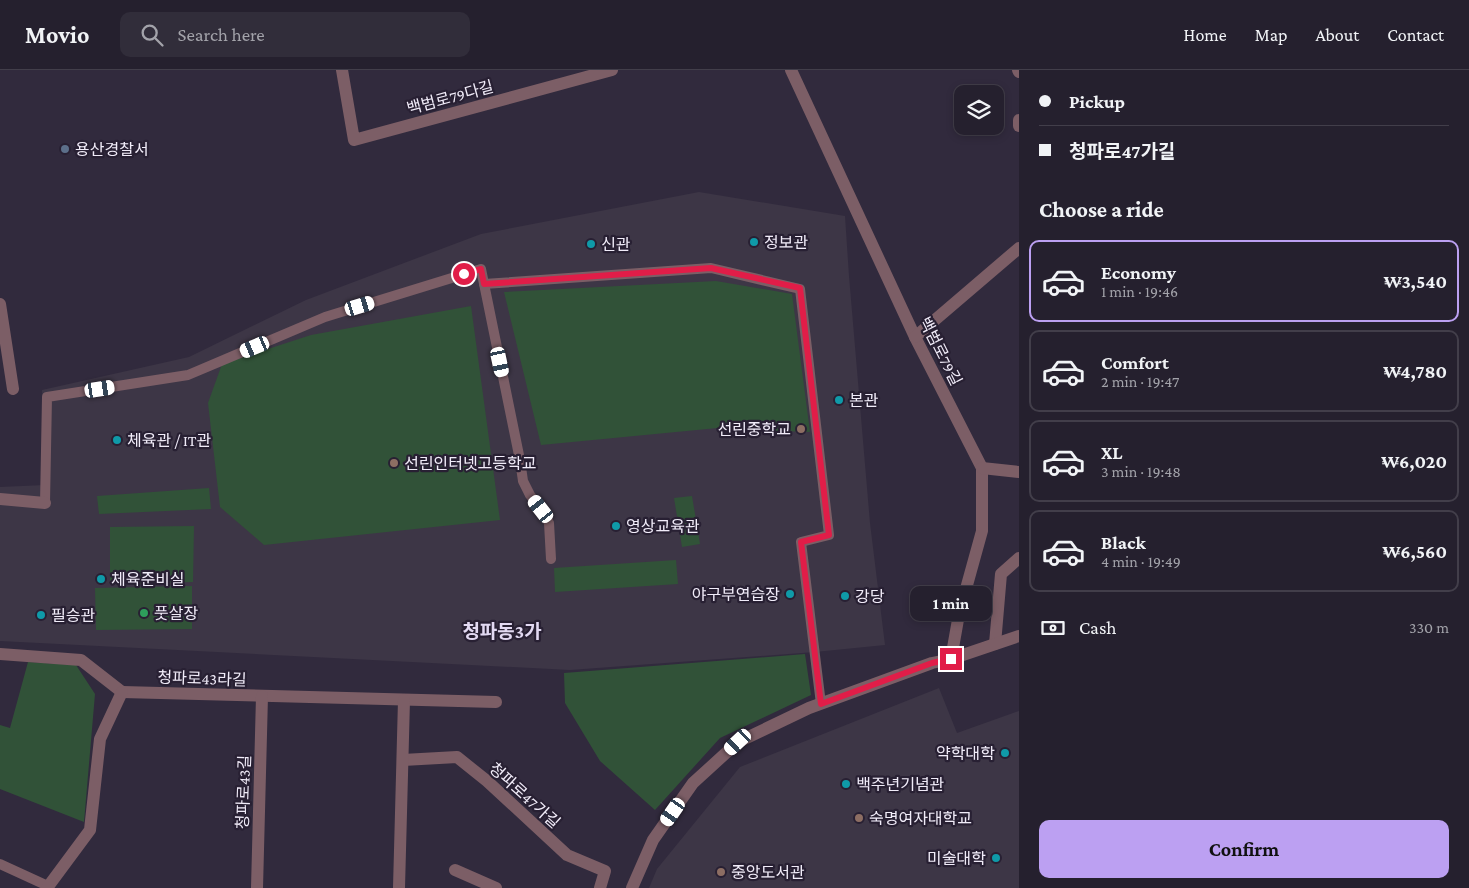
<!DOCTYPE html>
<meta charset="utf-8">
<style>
:root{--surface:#25202e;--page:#312d3a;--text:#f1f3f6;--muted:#a3a3aa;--line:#423e4a;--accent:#bca0f2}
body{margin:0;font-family:"Crimson Pro","Noto Sans KR",serif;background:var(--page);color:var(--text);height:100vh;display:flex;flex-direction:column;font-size:19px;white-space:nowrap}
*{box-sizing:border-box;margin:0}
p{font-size:16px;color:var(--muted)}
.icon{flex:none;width:28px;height:28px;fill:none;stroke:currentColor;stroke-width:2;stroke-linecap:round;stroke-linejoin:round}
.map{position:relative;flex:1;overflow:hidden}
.panel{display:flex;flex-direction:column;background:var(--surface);width:450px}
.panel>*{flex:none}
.hud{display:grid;align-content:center;height:110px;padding:0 20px;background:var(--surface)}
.tools{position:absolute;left:954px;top:15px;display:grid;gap:10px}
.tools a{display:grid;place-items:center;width:50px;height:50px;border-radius:10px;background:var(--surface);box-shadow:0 2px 8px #0003,0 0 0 1px var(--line);font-size:25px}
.end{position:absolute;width:22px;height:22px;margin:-11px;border:6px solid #e11d48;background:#fff;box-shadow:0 0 0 2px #fff}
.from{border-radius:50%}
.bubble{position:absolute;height:35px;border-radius:10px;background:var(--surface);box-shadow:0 2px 8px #0003,0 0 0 1px var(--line);font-size:16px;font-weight:700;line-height:35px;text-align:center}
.car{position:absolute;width:15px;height:30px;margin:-15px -8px;border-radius:6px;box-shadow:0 0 4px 1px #0007;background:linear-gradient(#fff 24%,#345 0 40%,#fff 0 76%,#345 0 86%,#fff 0)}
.hud b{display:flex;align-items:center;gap:18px;height:48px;font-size:19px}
.hud b+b{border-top:1px solid var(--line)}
.hud i{width:12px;height:12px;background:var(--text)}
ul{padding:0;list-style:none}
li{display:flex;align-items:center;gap:15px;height:82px;margin:0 10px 8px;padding:0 10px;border:2px solid var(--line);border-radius:10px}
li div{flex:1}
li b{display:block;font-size:19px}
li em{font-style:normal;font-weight:700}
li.current{border-color:var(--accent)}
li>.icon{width:45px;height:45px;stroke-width:1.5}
h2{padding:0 20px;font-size:22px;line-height:60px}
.pay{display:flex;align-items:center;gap:12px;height:55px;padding:0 20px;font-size:19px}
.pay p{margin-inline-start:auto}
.button{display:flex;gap:10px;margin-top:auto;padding:10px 20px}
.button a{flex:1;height:58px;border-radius:10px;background:var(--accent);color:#111;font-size:20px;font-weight:700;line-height:58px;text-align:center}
header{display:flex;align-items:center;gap:30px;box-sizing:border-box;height:70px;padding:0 25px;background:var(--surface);border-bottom:1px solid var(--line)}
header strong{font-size:24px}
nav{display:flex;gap:28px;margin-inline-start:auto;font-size:18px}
.search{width:350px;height:45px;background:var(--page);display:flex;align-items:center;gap:12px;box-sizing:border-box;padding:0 18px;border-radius:10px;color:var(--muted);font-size:19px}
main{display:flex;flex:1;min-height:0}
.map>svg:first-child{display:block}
</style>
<header>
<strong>Movio</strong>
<div class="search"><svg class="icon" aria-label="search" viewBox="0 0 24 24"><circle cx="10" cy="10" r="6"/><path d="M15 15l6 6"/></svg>Search here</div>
<nav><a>Home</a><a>Map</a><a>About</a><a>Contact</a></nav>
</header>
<main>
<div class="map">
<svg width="1019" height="818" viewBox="0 0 1019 818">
<rect width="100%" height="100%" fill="#312a3d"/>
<!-- education -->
<g fill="#3d3646">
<path d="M699 122 845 146 849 206 870 453 885 575 815 582 570 600 0 571V417L45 415 42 320 189 287 306 230 481 164Z"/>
<path d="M939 618 957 663 1019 641V818H649L657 799 740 697Z"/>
</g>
<!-- green -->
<g fill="#315238">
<path d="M716 211 792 224 810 362 752 360 728 357 541 375 504 222Z"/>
<path d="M471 236 500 450 264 475 220 437 208 333 222 294 311 265Z"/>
<path d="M209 418 211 439 99 444 97 426Z"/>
<path d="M692 426 700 474 682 477 674 428Z"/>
<path d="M194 456 193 512 110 514V457Z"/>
<path d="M676 490 678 514 555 522 554 498Z"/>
<path d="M192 516V559L96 560 95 518Z"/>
<path d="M805 584 811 625 720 668 655 740 600 691 565 633 564 603Z"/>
<path d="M28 592 76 595 95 624 84 752 0 719V655L10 658Z"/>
</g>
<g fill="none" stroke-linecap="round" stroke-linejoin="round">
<!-- lane -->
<g stroke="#7c5e66" stroke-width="10">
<path d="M484 214 711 198 800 219 829 465 801 472 821 634"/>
<path d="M45 433 47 327 188 305 325 247 481 199 520 390 523 411 530 425 541 439 549 453 551 489"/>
<path d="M0 794 48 816"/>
</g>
<!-- street -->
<g stroke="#7c5e66" stroke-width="12">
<path d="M342 0 354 70 612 0"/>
<path d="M791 0 915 267 982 398V461L959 544 951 589"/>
<path d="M1018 0 1019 2"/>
<path d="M1019 50V56"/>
<path d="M0 234 13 319"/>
<path d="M915 267 1019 178"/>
<path d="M982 398 1019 402"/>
<path d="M0 429 45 433"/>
<path d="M995 574 1001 504 1019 488"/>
<path d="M0 584 81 590 122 622"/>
<path d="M122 622 496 632"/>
<path d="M403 690 457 687 487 711 567 785 605 801 600 818"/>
<path d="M455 800 496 818"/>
<path d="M47 818 90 760 100 669 122 622"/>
<path d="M257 818 262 626"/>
<path d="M399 818 404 630"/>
<path d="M632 818 653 770 693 713 738 672 809 638 932 593 951 589 1019 566"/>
</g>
</g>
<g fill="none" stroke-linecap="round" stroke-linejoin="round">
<!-- route -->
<path stroke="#e11d48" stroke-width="6" d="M464 204 481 199 484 214 711 198 800 218 829 465 801 472 821 634 932 593 951 589"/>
</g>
<!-- markers -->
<circle fill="#5c6f8a" stroke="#282033" stroke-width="2" cx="65" cy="79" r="5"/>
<g fill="#0f9aa8" stroke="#282033" stroke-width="2">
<circle cx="754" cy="172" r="5"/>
<circle cx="591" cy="174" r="5"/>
<circle cx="839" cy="330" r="5"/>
<circle cx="117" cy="370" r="5"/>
<circle cx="616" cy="456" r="5"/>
<circle cx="101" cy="509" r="5"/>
<circle cx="790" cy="524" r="5"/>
<circle cx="845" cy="526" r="5"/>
<circle cx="41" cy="545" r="5"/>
<circle cx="1005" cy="683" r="5"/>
<circle cx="846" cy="714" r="5"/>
<circle cx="996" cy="788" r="5"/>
</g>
<g fill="#8d6e63" stroke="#282033" stroke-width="2">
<circle cx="801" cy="359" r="5"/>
<circle cx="394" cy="393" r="5"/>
<circle cx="859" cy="748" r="5"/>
<circle cx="721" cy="802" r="5"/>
</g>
<circle fill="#2e9e5b" stroke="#282033" stroke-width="2" cx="144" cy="543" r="5"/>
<g text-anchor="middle" stroke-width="4.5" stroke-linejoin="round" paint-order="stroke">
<!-- street labels -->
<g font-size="16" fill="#f1ecf9" stroke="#282033">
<text transform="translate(450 27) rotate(-15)" y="6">백범로79다길</text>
<text transform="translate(941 281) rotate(63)" y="6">백범로79길</text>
<text transform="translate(202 608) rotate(2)" y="6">청파로43라길</text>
<text transform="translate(243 722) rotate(-88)" y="6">청파로43길</text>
<text transform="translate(525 725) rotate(42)" y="6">청파로47가길</text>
</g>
<!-- poi labels -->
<g font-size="16" fill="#f1ecf9" stroke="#282033" text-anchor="start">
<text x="75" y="85">용산경찰서</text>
<text x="764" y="178">정보관</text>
<text x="601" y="180">신관</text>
<text x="849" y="336">본관</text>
<text x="791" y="365" text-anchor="end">선린중학교</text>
<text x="127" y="376">체육관 / IT관</text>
<text x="404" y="399">선린인터넷고등학교</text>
<text x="626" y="462">영상교육관</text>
<text x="111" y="515">체육준비실</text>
<text x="780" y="530" text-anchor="end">야구부연습장</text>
<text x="855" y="532">강당</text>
<text x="154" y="549">풋살장</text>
<text x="51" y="551">필승관</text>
<text x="995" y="689" text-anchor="end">약학대학</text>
<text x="856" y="720">백주년기념관</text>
<text x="869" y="754">숙명여자대학교</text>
<text x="986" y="794" text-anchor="end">미술대학</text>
<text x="731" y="808">중앙도서관</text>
</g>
<!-- quarter labels -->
<g font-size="19" font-weight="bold" fill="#e2d9f2" stroke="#282033">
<text x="502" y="568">청파동3가</text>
</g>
</g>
</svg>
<div class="tools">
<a><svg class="icon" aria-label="layers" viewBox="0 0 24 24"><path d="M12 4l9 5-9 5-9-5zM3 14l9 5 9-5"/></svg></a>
</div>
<i class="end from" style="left:464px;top:204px"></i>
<i class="end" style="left:951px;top:589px"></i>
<div class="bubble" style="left:910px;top:516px;width:82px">1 min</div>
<i class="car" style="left:360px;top:236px;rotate:73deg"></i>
<i class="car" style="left:255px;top:277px;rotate:247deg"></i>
<i class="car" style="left:500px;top:292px;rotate:168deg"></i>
<i class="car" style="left:100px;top:319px;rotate:81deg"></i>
<i class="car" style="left:541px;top:439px;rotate:322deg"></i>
<i class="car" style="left:738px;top:672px;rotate:227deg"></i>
<i class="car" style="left:673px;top:742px;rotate:215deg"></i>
</div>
<section class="panel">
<div class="hud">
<b><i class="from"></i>Pickup</b>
<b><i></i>청파로47가길</b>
</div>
<h2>Choose a ride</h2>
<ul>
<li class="current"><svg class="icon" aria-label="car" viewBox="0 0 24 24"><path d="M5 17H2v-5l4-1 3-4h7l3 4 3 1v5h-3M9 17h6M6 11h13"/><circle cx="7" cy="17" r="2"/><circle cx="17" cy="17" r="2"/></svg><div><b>Economy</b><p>1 min · 19:46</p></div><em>₩3,540</em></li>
<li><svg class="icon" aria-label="car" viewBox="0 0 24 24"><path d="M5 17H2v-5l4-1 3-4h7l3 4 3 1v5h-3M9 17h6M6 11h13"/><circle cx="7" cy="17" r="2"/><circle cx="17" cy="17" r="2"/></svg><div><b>Comfort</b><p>2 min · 19:47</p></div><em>₩4,780</em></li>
<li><svg class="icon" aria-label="car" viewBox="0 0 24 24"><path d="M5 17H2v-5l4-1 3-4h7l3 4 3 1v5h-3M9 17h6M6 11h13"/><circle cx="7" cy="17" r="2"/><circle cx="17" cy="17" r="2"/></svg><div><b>XL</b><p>3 min · 19:48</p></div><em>₩6,020</em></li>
<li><svg class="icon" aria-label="car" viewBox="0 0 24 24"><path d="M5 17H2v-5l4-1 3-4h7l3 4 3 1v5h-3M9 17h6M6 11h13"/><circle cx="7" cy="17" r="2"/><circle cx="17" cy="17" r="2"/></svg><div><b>Black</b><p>4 min · 19:49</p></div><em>₩6,560</em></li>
</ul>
<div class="pay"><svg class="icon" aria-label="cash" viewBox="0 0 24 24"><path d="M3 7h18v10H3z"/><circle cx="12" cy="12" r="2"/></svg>Cash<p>330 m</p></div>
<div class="button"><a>Confirm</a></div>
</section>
</main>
